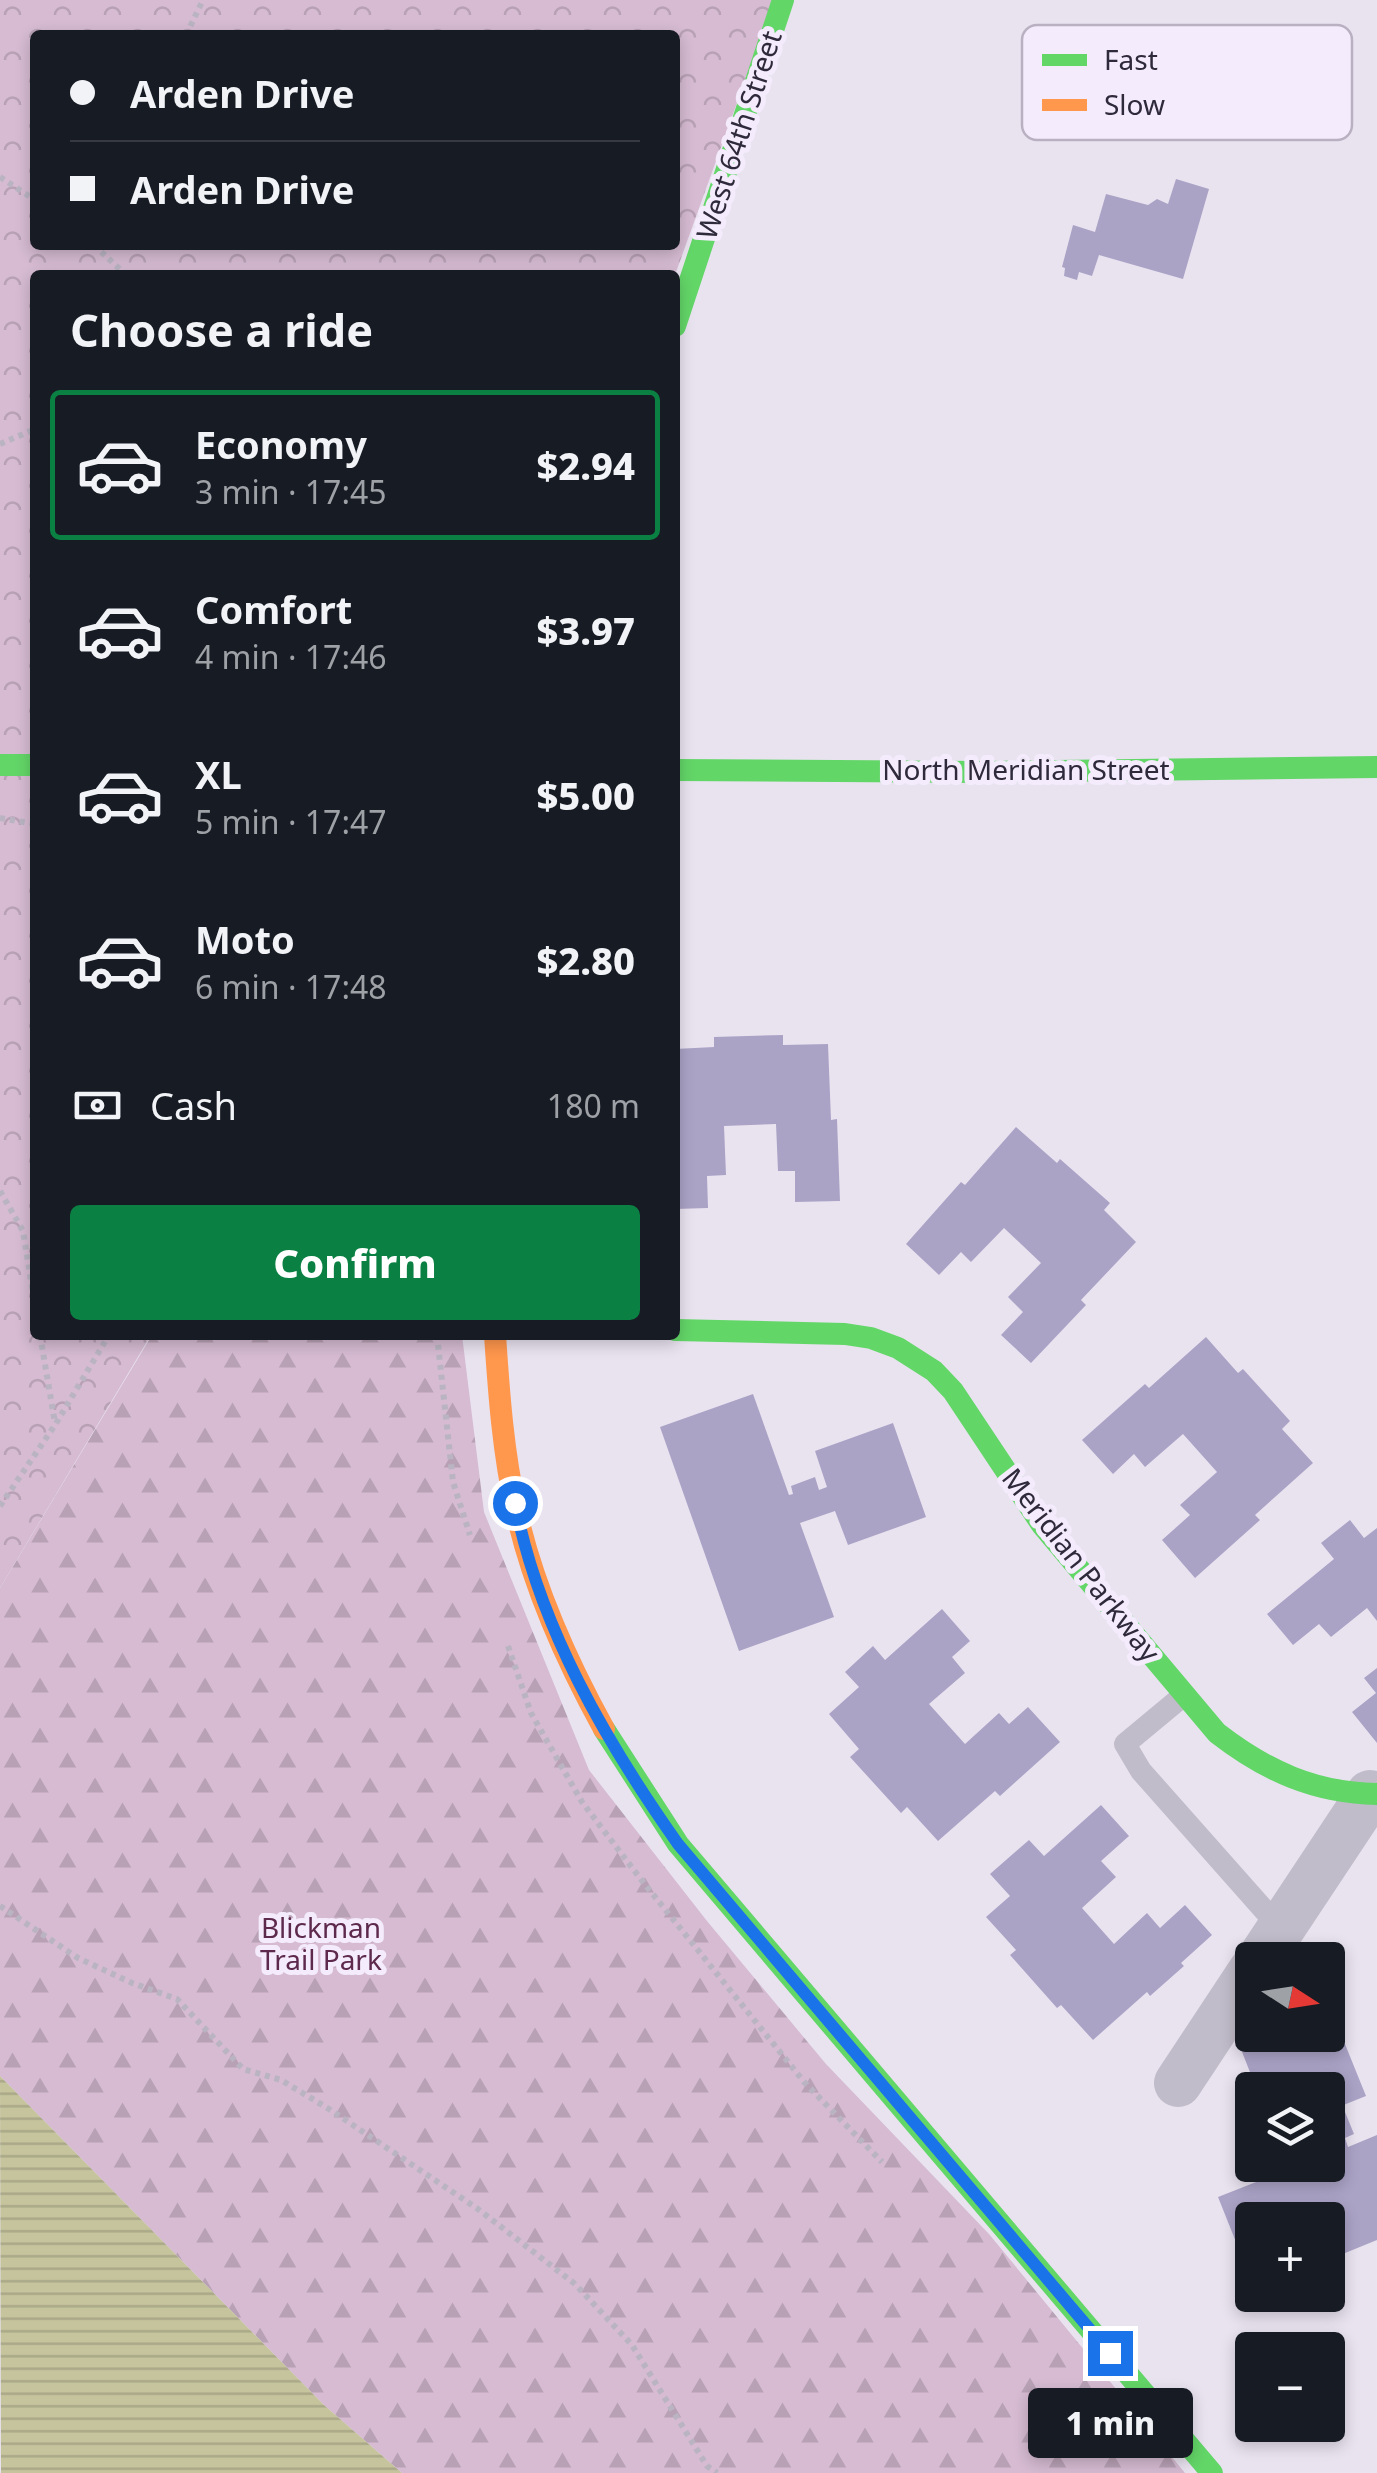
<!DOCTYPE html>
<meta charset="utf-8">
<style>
:root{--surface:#171b24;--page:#20242c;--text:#f1f3f6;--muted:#9ea1a6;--line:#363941;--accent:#0b8043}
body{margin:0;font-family:"Noto Sans",sans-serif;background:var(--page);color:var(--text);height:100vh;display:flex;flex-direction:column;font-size:38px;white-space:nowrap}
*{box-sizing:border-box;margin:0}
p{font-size:32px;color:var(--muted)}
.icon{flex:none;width:55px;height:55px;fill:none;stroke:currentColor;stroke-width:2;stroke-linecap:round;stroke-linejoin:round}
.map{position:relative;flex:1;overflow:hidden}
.drawer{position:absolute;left:30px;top:270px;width:650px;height:1070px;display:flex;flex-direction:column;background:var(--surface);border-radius:10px;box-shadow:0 5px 15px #0003}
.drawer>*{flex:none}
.top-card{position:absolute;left:30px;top:30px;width:650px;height:220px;border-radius:10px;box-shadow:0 5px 15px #0003;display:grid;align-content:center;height:220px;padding:0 40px;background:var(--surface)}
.needle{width:65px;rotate:102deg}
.fabs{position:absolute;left:1235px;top:1942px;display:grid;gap:20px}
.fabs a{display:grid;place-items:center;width:110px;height:110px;border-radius:10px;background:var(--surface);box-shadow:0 5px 15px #0003;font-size:50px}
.end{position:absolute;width:45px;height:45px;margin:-22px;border:12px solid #1a73e8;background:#fff;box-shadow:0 0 0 5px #fff}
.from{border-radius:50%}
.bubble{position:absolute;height:70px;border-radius:10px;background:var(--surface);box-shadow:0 5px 15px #0003;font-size:32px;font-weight:800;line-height:70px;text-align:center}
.top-card b{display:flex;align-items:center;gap:35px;height:95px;font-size:38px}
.top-card b+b{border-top:2px solid var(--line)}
.top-card i{width:25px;height:25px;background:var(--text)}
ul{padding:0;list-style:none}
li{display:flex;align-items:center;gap:30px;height:150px;margin:0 20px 15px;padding:0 20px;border:5px solid transparent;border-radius:10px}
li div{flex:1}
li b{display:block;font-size:38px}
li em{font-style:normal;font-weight:800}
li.on{border-color:var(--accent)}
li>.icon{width:90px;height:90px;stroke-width:1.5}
h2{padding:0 40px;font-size:45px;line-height:120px}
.pay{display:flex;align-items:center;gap:25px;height:110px;padding:0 40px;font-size:38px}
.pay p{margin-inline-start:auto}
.button{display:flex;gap:20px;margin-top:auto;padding:20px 40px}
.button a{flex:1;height:115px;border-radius:10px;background:var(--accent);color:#fff;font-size:40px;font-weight:800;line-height:115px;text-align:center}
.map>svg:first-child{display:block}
</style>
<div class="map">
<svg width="1377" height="2473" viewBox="0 0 1377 2473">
<defs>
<pattern id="forest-firs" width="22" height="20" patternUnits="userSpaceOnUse" patternTransform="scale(2.5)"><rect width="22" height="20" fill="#d6bbd2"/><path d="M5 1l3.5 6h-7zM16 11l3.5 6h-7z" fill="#b8a1b5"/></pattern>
<pattern id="park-crowns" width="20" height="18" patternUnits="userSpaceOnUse" patternTransform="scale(2.5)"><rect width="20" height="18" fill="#d6bbd2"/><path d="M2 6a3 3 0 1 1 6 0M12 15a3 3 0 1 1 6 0" fill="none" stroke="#b8a1b5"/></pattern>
<pattern id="water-rules" width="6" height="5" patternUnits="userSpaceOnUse" patternTransform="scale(2.5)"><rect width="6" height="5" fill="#c5c49d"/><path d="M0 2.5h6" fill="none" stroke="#aaa888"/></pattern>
</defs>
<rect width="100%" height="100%" fill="#e9e3f0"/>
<!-- forest -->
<path fill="url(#forest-firs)" d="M152 1335H462L484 1512 589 1770 707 1921 826 2064 989 2234 1185 2473H402L324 2405 0 2076V1588Z"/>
<!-- park -->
<path fill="url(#park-crowns)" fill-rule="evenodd" d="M0 0H774L675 275H35V1335H151L0 1588ZM35 35H675V245H35Z"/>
<!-- water -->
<path fill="url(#water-rules)" d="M0 2076 324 2405 402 2473H1Z"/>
<!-- building -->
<g fill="#aba3c6">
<path d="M1176 179 1209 189 1183 279 1099 255 1092 276 1079 272 1077 280 1064 276 1065 268 1062 267 1073 225 1095 232 1106 194 1148 205 1157 199 1168 204Z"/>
<path d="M783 1035V1045L828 1044 831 1120 837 1119 840 1201 795 1202V1171H778L776 1124 724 1126 726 1175 707 1176 708 1208 675 1209V1049L714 1047V1037Z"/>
<path d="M1016 1127 1057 1163 1060 1159 1110 1203 1104 1210 1136 1242 1081 1300 1086 1305 1031 1363 1001 1335 1023 1312 1008 1297 1041 1263 1004 1228 971 1262 961 1252 939 1275 906 1244 961 1182 965 1185Z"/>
<path d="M1206 1337 1238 1373 1243 1369 1290 1421 1282 1429 1313 1463 1255 1515 1260 1520 1195 1578 1162 1540 1190 1515 1180 1505 1217 1472 1183 1434 1145 1467 1134 1454 1113 1474 1082 1440 1145 1384 1149 1388Z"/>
<path d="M753 1394 789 1495 793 1494 791 1486 815 1477 819 1490 827 1487 815 1451 893 1423 926 1517 848 1545 835 1511 800 1523 834 1617 739 1651 660 1427Z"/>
<path d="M1350 1520 1364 1538 1377 1528V1621L1367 1608 1331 1637 1319 1624 1293 1645 1267 1614 1334 1559 1321 1543Z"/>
<path d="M942 1609 970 1641 952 1657 965 1673 929 1704 965 1744 999 1713 1009 1724 1028 1707 1060 1742 1000 1796 995 1791 938 1841 907 1807 901 1813 850 1757 859 1749 829 1714 859 1687 845 1672 873 1646 885 1660Z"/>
<path d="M1377 1668V1743L1352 1712 1376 1693 1364 1678Z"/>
<path d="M1101 1805 1129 1836 1101 1861 1116 1877 1082 1908 1114 1944 1147 1913 1160 1928 1185 1905 1212 1935 1181 1963 1184 1966 1150 1996 1147 1992 1093 2040 1061 2005 1057 2008 1010 1955 1016 1950 986 1917 1010 1896 990 1874 1029 1840 1044 1856Z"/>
<path d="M1328 2002 1366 2096 1331 2110 1334 2116 1345 2112 1354 2134 1345 2138 1348 2147 1377 2135V2240L1328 2260V2220H1252V2282L1218 2197 1299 2165H1328V2090H1257L1235 2034 1252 2027V2035H1328Z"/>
</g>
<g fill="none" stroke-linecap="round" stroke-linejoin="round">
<!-- path -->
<g stroke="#bab4c2" stroke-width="6" stroke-dasharray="5 5" stroke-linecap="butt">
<path d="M186 35 203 0"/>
<path d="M0 177 35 200"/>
<path d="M94 245 126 275"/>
<path d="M0 444 35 429"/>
<path d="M0 818 35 824"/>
<path d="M0 1191 23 1231 35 1306"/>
<path d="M40 1335 55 1423"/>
<path d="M437 1335 453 1482 470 1535"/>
<path d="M0 1506 55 1425 109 1335"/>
<path d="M508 1646 531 1713 582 1802 643 1882 805 2083 882 2162"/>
<path d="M0 1906 78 1958 132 1983 177 1999 243 2069 281 2080 329 2109 478 2209 575 2284 632 2345 707 2466 717 2473"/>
</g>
<!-- lane -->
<path stroke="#c1bcc9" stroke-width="22" d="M1184 1695 1125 1744 1141 1771 1281 1929"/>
<!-- street -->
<g stroke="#c1bcc9" stroke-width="48">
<path d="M1260 1960 1370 1794"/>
<path d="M1178 2083 1252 1971"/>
</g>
<!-- fast -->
<g stroke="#63d668" stroke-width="22">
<path d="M675 326 783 0"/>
<path d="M0 765H35"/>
<path d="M675 770 985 772 1377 767"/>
<path d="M675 1330 845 1334 871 1338 898 1348 934 1371 953 1391 1042 1525 1217 1733C1266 1771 1315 1793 1377 1794"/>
<path d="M604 1729 678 1844 1212 2473"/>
</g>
<!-- slow -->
<path stroke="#ff974d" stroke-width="22" d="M495 1335C499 1394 503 1452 516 1510 533 1587 566 1660 604 1729"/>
</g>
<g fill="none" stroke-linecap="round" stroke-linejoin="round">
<!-- route -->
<path stroke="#1a73e8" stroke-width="12" d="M515 1503C539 1627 606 1742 678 1844L1110 2353"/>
</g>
<g text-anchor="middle" stroke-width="10" stroke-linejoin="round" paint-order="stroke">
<!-- street labels -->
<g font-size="28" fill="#2e293b" stroke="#f4ebfc">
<text transform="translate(739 135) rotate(-72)" y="10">West 64th Street</text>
<text x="1026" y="780">North Meridian Street</text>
<text transform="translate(1081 1565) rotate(52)" y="10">Meridian Parkway</text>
</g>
<!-- park labels -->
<g font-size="28" fill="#5d294c" stroke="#f4ebfc">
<text x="321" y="1938">Blickman<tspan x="321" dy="32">Trail Park</tspan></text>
</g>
</g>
<!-- legend -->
<rect x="1022" y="25" width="330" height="115" rx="15" fill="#f4ebfc" stroke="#b9b1c2" stroke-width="2.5"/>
<rect x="1042" y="54" width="45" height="12" fill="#63d668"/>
<rect x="1042" y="99" width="45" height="12" fill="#ff974d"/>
<g font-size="28" fill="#2e293b">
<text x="1104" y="70">Fast</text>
<text x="1104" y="115">Slow</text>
</g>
</svg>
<div class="fabs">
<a><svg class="needle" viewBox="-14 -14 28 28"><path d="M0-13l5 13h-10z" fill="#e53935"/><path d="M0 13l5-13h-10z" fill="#9ea1a6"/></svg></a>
<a><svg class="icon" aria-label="layers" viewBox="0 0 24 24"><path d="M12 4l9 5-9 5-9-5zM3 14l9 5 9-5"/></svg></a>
<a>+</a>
<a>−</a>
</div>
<i class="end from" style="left:515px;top:1503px"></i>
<i class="end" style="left:1110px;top:2353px"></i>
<div class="bubble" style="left:1028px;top:2388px;width:165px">1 min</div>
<div class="top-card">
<b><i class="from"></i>Arden Drive</b>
<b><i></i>Arden Drive</b>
</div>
<section class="drawer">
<h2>Choose a ride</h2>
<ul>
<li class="on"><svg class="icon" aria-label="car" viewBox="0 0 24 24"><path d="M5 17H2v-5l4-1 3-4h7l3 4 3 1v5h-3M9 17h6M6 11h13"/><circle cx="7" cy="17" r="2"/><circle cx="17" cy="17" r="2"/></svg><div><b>Economy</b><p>3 min · 17:45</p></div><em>$2.94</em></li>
<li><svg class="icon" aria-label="car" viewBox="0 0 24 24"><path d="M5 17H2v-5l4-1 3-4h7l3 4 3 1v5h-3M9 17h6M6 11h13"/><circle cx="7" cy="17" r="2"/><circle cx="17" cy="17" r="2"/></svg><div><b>Comfort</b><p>4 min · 17:46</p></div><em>$3.97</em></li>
<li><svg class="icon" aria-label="car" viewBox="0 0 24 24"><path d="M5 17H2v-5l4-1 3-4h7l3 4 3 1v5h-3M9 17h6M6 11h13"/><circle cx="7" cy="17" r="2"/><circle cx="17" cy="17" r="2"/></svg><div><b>XL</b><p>5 min · 17:47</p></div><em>$5.00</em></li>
<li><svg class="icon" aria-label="car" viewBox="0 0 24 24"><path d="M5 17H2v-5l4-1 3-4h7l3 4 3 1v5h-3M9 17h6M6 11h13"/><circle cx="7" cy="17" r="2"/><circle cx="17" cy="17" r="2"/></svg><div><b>Moto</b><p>6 min · 17:48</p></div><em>$2.80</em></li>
</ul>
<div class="pay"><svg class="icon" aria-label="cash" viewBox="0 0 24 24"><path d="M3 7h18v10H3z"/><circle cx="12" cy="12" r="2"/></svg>Cash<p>180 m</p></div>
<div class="button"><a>Confirm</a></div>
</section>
</div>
